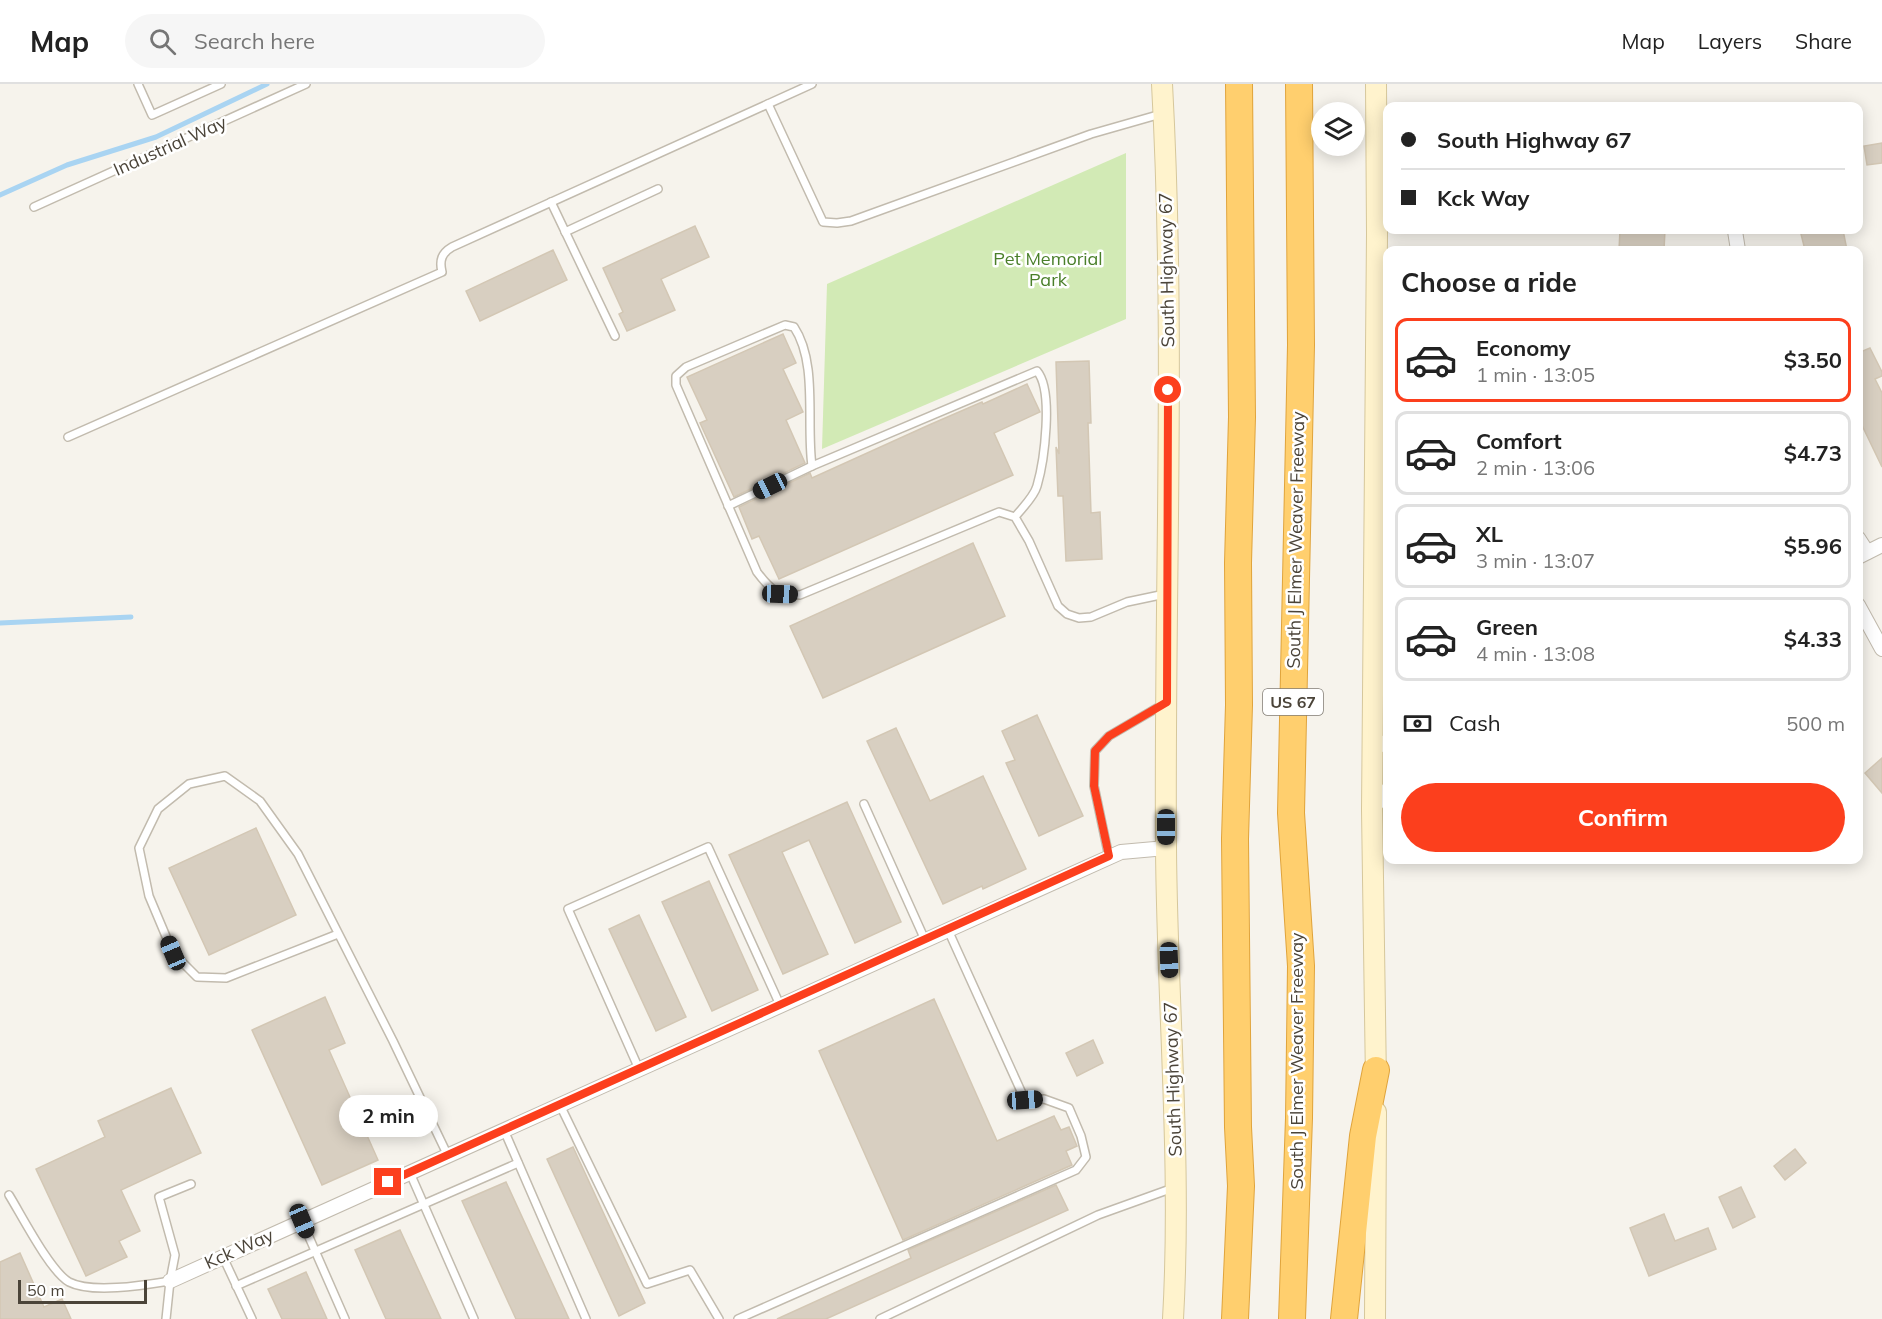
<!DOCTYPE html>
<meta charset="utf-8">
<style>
:root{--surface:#fff;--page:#f6f6f6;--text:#222;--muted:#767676;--line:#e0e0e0;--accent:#fc3f1d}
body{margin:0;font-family:Mulish,sans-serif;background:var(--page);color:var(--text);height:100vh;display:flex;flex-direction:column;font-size:22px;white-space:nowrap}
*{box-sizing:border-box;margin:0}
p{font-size:20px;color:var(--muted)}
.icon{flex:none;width:33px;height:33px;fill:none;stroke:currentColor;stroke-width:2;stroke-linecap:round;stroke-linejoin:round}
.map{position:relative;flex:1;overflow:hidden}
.details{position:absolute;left:1383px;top:162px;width:480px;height:618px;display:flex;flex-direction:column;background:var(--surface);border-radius:12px;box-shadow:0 3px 15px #0003}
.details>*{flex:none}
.top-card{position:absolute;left:1383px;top:18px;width:480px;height:132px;border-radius:12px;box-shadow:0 3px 15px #0003;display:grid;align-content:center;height:132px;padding:0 18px;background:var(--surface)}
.controls{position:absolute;left:1311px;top:18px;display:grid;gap:12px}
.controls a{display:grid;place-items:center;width:54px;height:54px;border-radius:50%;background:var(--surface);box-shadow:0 3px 15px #0003;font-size:30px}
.scale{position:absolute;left:18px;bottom:15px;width:129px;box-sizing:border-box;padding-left:6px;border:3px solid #4b4439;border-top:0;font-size:16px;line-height:21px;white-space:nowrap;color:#4b4439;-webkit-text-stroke:4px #fff;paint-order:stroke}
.end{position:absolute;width:27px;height:27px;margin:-14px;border:8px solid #fc3f1d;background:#fff;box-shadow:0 0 0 3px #fff}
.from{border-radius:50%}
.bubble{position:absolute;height:42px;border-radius:21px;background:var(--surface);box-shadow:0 3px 15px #0003;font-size:20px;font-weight:700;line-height:42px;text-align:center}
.car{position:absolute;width:18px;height:36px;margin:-18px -9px;border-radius:8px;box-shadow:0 0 4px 2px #0007;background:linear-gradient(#222 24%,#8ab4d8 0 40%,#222 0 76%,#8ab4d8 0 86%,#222 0)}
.top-card b{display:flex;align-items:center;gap:21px;height:57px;font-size:22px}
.top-card b+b{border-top:2px solid var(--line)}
.top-card i{width:15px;height:15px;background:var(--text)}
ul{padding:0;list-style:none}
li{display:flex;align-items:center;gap:18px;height:84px;margin:0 12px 9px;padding:0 6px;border:3px solid var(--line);border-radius:12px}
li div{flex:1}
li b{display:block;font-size:22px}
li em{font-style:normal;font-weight:700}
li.active{border-color:var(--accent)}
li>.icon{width:54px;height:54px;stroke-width:1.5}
h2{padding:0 18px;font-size:27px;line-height:72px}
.pay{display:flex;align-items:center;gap:15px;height:66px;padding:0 18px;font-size:22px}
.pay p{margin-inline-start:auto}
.button{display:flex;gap:12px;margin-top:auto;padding:12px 18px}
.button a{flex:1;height:69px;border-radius:36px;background:var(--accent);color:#fff;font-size:24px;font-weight:700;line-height:69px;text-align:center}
header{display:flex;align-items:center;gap:36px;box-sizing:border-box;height:84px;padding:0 30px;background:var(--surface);border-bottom:2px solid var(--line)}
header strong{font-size:28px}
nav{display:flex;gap:33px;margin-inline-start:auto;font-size:21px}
.search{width:420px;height:54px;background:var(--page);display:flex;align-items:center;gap:15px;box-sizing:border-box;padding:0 21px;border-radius:33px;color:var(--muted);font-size:22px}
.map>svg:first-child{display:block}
</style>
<header>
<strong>Map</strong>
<div class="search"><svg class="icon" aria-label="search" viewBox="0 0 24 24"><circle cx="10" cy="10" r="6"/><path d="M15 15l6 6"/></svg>Search here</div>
<nav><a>Map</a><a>Layers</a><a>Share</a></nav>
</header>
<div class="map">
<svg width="1882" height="1235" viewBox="0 0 1882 1235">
<rect width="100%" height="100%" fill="#f6f3ec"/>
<!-- green -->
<path fill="#d2eab5" d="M1126 69V235L822 365 827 200Z"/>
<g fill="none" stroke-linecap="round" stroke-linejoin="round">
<!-- stream -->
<g stroke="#a9d4f2" stroke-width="5">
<path d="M0 111 67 81 156 53 267 0"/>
<path d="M0 539 131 533"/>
</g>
</g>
<!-- building -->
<g fill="#d8cfc1" stroke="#d3c7b4" stroke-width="1.5">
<path d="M1882 59V79L1867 81 1864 62Z"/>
<path d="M695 142 709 173 661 195 675 226 627 247 619 230 623 228 603 184Z"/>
<path d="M1620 146H1665L1664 166H1619Z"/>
<path d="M1800 146H1843L1847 166H1805Z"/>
<path d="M553 166 567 196 480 237 466 207Z"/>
<path d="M783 250 796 279 783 285 803 328 786 336 805 379 734 413 700 339 707 336 687 293Z"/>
<path d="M1870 264 1882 288V292L1875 295 1882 309V383L1858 333V269Z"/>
<path d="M1089 277 1091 339H1088L1091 429 1100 428 1102 475 1066 477 1063 412H1058L1056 363 1059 370 1056 278Z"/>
<path d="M1027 300 1040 328 994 349 1013 391 779 495 759 452 752 455 739 423 810 389 812 394 929 341 982 318 983 320Z"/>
<path d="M973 459 1005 532 823 614 790 542Z"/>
<path d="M1037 631 1083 732 1039 752 1006 679 1015 676 1002 647Z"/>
<path d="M896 644 930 717 983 692 1026 785 983 805 982 802 943 820 867 657Z"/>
<path d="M1882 674V709L1865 689Z"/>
<path d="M847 718 901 838 855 859 809 756 782 768 828 870 783 890 729 771Z"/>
<path d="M256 744 296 831 209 871 169 784Z"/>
<path d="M709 797 758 906 712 927 662 818Z"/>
<path d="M639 831 686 933 656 947 609 845Z"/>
<path d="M325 913 345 959 329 966 378 1076 322 1101 252 946Z"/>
<path d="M934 915 997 1057 1054 1032 1061 1046 1069 1043 1077 1062 1066 1067 1072 1081 903 1156 819 967Z"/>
<path d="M1093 956 1103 979 1077 992 1066 969Z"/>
<path d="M171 1004 201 1069 121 1106 140 1147 119 1157 127 1173 86 1192 36 1085 105 1053 98 1037Z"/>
<path d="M573 1063 645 1219 619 1232 547 1075Z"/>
<path d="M1795 1065 1806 1079 1785 1096 1774 1082Z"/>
<path d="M506 1098 569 1235H516L462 1117Z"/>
<path d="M1056 1101 1068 1126 826 1235H777L911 1174 908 1166Z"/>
<path d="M1741 1103 1755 1133 1733 1144 1719 1113Z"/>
<path d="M1664 1130 1675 1157 1708 1144 1716 1165 1649 1192 1630 1144Z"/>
<path d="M400 1146 441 1235H386L355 1166Z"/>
<path d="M20 1169 44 1223 62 1215 71 1235H0V1178Z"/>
<path d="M306 1188 327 1235H282L268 1205Z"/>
</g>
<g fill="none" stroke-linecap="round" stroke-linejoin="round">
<defs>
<g id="service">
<path d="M138 0 152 31 221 0"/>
<path d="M768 20 823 138 837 139 851 137 1091 50 1161 30"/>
<path d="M551 118 615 252"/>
<path d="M34 123 306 0"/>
<path d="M565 148 658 105"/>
<path d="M68 353 442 188C439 176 442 169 452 163L812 0"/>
<path d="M728 422 812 382"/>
<path d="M1015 433C1022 424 1034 413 1037 402 1044 378 1054 307 1037 287L812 382C806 339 818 279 794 243L785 241 686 283 676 292V301L757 488C772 508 776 510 800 511L999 428 1015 433 1029 457 1058 522 1067 530 1079 534 1091 533 1127 518 1165 510"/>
<path d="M864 720 925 856"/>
<path d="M1109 773 1094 702 1095 667 1109 652 1162 621"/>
<path d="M338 850 226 894 197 893 173 869 149 812 139 764 158 725 189 700 225 692 260 717 298 770 393 957 448 1072"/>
<path d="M639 985 568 825 708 763 780 921"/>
<path d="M560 1021 647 1200 690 1186 719 1235"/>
<path d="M504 1046 586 1235"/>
<path d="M410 1089 474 1235"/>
<path d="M9 1111C22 1132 50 1187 69 1198 92 1210 145 1201 170 1197"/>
<path d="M302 1137 345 1235"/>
<path d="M223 1173 252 1235"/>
<path d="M236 1202 518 1079"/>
<path d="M166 1235 170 1197 175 1171 159 1113 191 1100"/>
<path d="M738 1235 1076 1086 1086 1073 1081 1052 1069 1024 1044 1015 1025 1016 948 846"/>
<path d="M880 1235 1098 1131 1173 1104"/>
</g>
<g id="minor">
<path d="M1735 147 1738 166"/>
<path d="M1858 454 1867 468"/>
<path d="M1858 473 1882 461"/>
<path d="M1858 521 1882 565"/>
<path d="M1374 655 1388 663"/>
<path d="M1372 726 1388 705"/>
<path d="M170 1197 1121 768 1166 764"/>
</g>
<g id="secondary">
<path d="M1162 0C1176 254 1164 509 1166 763 1167 920 1182 1078 1173 1235"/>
<path d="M1376 998 1372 726 1377 150 1376 0"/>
<path d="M1375 1235 1376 1028"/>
</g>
<g id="motorway">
<path d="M1235 1235 1241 1102 1238 1043 1235 755 1239 621 1238 479 1242 333 1239 0"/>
<path d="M1292 1235 1299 1034 1301 882 1291 729 1301 261 1299 0"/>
<path d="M1344 1235 1363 1052 1376 986"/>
</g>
</defs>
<!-- service casing -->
<use href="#service" stroke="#c2bbae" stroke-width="10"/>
<!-- minor casing -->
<use href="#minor" stroke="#c2bbae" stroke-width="16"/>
<!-- secondary casing -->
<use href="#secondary" stroke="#d6c79b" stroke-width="22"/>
<!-- motorway casing -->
<use href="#motorway" stroke="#e0a43c" stroke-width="28"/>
<!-- service -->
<use href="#service" stroke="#fff" stroke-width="7"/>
<!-- minor -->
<use href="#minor" stroke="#fff" stroke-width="14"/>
<!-- secondary -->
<use href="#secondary" stroke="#fff3cd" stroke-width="20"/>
<!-- motorway -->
<use href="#motorway" stroke="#ffcf6e" stroke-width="26"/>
</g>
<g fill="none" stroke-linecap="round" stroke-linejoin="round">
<!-- route -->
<path stroke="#fc3f1d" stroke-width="8" d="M388 1098 1109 772 1094 702 1095 667 1109 652 1167 618 1168 306"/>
</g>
<g text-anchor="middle" stroke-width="5" stroke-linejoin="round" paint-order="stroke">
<!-- shield labels -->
<rect fill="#fff" stroke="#817c74" stroke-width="1.5" x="1263" y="605" width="60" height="26" rx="4.5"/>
<g font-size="16" font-weight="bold" fill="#4b4439">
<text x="1293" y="624">US 67</text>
</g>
<!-- street labels -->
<g font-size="18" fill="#4b4439" stroke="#fff">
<text transform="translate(170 62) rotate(-24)" y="6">Industrial Way</text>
<text transform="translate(1167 186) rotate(-91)" y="6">South Highway 67</text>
<text transform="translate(1296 456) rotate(-89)" y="6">South J Elmer Weaver Freeway</text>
<text transform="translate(1297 977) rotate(-90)" y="6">South J Elmer Weaver Freeway</text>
<text transform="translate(1173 995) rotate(-92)" y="6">South Highway 67</text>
<text transform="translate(239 1165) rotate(-24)" y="6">Kck Way</text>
</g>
<!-- park labels -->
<g font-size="18" fill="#4a7f2a" stroke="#fff">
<text x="1048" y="181">Pet Memorial<tspan x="1048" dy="21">Park</tspan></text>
</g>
</g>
</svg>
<div class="controls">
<a><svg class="icon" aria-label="layers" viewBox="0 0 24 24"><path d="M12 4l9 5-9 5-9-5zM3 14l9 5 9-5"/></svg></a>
</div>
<div class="scale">50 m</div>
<i class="end from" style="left:1168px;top:306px"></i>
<i class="end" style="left:388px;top:1098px"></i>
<div class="bubble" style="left:339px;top:1011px;width:99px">2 min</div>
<i class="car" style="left:770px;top:402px;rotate:244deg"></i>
<i class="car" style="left:780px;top:510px;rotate:92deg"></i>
<i class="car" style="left:1166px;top:743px;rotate:180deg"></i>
<i class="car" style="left:173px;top:869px;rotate:337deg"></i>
<i class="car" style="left:1169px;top:876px;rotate:178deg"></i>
<i class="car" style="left:1025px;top:1016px;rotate:86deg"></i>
<i class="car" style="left:302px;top:1137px;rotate:157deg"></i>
<div class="top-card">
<b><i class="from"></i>South Highway 67</b>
<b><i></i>Kck Way</b>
</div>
<section class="details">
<h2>Choose a ride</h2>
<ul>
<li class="active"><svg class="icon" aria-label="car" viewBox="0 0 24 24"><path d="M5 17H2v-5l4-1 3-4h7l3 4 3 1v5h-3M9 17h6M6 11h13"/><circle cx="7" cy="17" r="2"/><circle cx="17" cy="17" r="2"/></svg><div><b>Economy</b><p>1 min · 13:05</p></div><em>$3.50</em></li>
<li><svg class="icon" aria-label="car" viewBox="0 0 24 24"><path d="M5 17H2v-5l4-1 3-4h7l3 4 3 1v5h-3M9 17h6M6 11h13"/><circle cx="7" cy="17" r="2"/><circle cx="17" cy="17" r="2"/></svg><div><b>Comfort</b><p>2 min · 13:06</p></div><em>$4.73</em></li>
<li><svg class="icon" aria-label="car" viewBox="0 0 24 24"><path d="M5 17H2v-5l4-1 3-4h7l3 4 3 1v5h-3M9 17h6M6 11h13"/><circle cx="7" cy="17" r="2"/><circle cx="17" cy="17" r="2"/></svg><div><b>XL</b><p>3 min · 13:07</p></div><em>$5.96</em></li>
<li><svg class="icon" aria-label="car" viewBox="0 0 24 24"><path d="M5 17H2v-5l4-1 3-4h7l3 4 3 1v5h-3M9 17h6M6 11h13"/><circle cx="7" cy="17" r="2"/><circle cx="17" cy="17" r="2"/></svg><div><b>Green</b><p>4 min · 13:08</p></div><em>$4.33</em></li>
</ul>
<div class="pay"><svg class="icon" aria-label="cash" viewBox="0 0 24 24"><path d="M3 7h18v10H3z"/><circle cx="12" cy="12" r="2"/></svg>Cash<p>500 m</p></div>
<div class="button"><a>Confirm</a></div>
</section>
</div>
